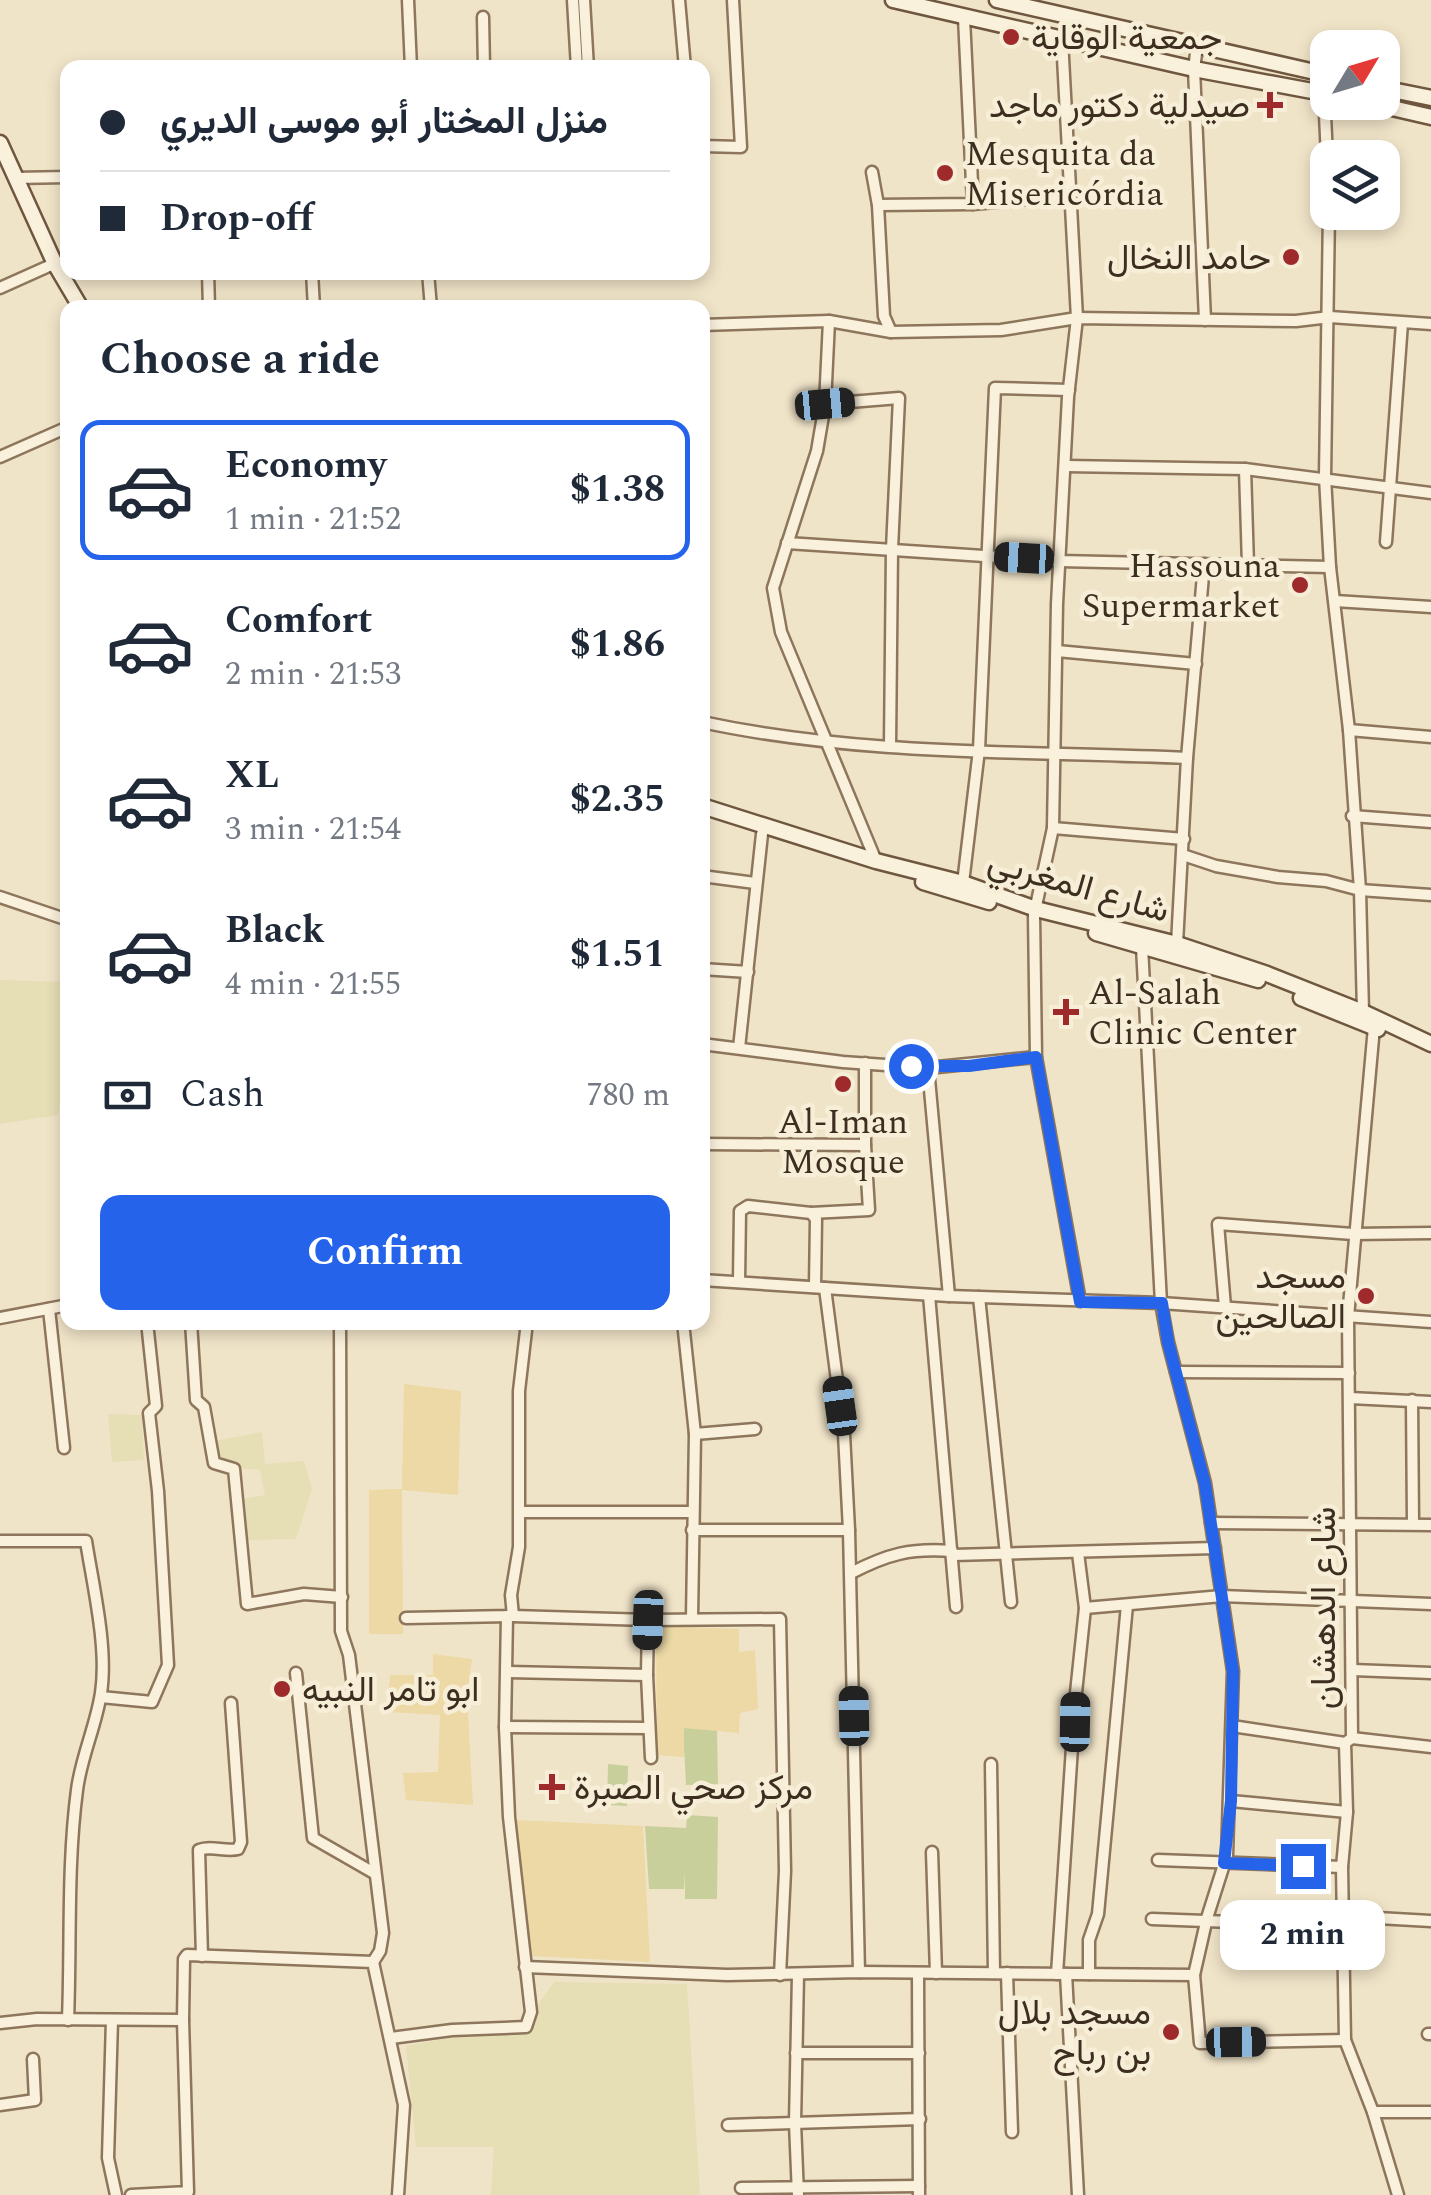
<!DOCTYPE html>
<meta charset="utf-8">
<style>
:root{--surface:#fff;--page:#f6f6f7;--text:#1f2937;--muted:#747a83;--line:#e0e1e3;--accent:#2563eb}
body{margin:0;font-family:Spectral,Vazirmatn,serif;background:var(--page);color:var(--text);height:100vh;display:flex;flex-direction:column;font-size:38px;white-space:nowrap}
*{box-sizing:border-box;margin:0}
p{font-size:32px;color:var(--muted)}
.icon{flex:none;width:55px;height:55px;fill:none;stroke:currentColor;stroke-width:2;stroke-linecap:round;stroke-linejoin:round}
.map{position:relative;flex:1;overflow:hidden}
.side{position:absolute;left:60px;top:300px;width:650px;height:1030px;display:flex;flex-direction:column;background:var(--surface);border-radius:20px;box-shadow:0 5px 15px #0003}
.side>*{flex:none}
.top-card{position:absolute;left:60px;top:60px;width:650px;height:220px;border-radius:20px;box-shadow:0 5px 15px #0003;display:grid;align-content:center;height:220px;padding:0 40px;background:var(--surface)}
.needle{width:65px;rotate:52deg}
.tools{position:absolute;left:1310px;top:30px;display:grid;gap:20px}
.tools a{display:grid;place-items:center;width:90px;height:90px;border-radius:20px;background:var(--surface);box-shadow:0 5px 15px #0003;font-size:50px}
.end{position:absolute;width:45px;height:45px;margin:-22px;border:12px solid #2563eb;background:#fff;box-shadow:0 0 0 5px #fff}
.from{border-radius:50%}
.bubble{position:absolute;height:70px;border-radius:20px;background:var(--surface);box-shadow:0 5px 15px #0003;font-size:32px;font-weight:700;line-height:70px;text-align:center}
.car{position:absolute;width:30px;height:60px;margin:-30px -15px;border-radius:12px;box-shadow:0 0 8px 2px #0007;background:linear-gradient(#222 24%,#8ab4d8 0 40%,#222 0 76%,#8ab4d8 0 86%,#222 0)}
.top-card b{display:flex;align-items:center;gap:35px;height:95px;font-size:38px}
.top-card b+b{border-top:2px solid var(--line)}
.top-card i{width:25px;height:25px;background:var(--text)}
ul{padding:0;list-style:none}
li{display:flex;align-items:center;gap:30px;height:140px;margin:0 20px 15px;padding:0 20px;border:5px solid transparent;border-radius:20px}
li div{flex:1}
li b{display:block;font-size:38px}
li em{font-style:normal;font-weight:700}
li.selected{border-color:var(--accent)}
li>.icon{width:90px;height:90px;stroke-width:1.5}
h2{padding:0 40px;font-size:45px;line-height:120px}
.pay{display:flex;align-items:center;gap:25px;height:110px;padding:0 40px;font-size:38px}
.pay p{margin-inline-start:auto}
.cta{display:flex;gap:20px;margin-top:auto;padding:20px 40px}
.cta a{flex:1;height:115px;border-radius:20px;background:var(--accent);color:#fff;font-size:40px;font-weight:700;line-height:115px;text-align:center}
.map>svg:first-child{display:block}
</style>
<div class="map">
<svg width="1431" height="2195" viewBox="0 0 1431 2195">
<rect width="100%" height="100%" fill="#f0e4c8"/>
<!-- farmland -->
<g fill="#e6deb5">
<path d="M0 980 67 982V1117L62 1118 60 1099 58 1115 0 1124Z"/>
<path d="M108 1414 142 1415 144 1460 112 1462Z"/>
<path d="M262 1432 265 1464 304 1461 312 1489 296 1539 244 1540 242 1499 265 1495 260 1470 240 1468 217 1457 215 1441Z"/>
<path d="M554 1982 687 1984 700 2195H491L494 2147H416L406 2046 525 2023Z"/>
</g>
<!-- green -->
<g fill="#c9cf9b">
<path d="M683 1728 717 1729 718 1784 686 1785Z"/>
<path d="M608 1764 628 1766 627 1806 607 1805Z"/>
<path d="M687 1815 718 1817 717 1899H685V1872L684 1889H649L645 1826 686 1828Z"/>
</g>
<!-- sand -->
<g fill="#ecd9a5">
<path d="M404 1384 461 1391 458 1495 402 1490 403 1634H369V1490L402 1489Z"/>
<path d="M656 1626 739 1629V1652L755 1650 758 1709 740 1713 739 1733 684 1728V1757L657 1755Z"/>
<path d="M433 1654 472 1659 467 1696 473 1805 406 1800 403 1773 438 1772 440 1715 388 1712 390 1675H433Z"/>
<path d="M516 1820 643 1826 650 1962 531 1956 527 1948Z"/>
</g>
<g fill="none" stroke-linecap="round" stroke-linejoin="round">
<defs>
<g id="street">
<path d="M408 0 411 68"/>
<path d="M573 0 577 68"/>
<path d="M584 0 588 68"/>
<path d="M679 0 685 68"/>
<path d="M483 17 484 68"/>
<path d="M964 18 973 204"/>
<path d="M1062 39 1077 318 1068 397 1057 604 1053 828 1034 915 1036 1057 1080 1301"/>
<path d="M1197 46 1194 69 1205 320"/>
<path d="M1327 75 1324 93 1328 179"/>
<path d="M702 146 741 147 733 0"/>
<path d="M872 172 878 205 884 316 891 332"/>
<path d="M15 178 68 177"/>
<path d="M878 205 973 204 1071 195"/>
<path d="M1329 212 1325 477 1330 567 1349 730 1360 890 1363 1012 1374 1027 1348 1317 1352 1738 1345 1743 1347 1812 1342 1867 1345 2040 1373 2112 1398 2195"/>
<path d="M208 272 209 308"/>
<path d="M312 272 314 308"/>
<path d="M428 272 431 308"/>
<path d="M0 288 49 266"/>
<path d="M829 321 825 404 817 451 773 588 781 632 876 861"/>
<path d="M702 325 829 321 891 332 1001 330 1077 318 1296 321 1330 317 1431 324"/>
<path d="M825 404 899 398 892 549 890 745"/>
<path d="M0 457 68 427"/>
<path d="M1066 466 1245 469 1431 493"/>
<path d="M1245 469 1248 565"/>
<path d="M1386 542 1402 323"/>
<path d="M787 543 1060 561 1330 567"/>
<path d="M1335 601 1431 607"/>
<path d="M1057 651 1196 664"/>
<path d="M702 722C860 756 1027 751 1187 758"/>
<path d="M1349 730 1431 737"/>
<path d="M1352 816 1431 822"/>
<path d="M1053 828 1184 839"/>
<path d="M1183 855 1216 866 1278 877 1326 881 1360 890 1431 895"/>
<path d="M702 876 755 883"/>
<path d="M963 883 979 750 995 388 1069 390"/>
<path d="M0 897 68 920"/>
<path d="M1177 944 1187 758 1204 564"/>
<path d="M1142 947 1161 1303 1168 1342 1205 1483 1233 1671 1227 1855 1207 1918 1194 1975 1200 2043 1345 2040"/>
<path d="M702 969 748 972"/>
<path d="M702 1044 843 1062 928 1068 1036 1057"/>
<path d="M739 1048 762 834"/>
<path d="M928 1068 949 1296"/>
<path d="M702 1144 865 1145V1063"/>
<path d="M811 1213 869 1210 865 1145"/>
<path d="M702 1280 949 1296 1161 1303 1431 1322"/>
<path d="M739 1282 740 1211 748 1206 811 1213 816 1219 815 1287"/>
<path d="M929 1295 956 1607"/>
<path d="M979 1297 1011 1602"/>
<path d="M1225 1307 1218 1224 1353 1234 1431 1233"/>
<path d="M49 1309 64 1448"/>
<path d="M0 1318 68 1305"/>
<path d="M191 1322 196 1400 204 1407 214 1463 234 1469 247 1604 304 1594 342 1597"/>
<path d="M340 1322 341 1631 349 1655 383 1933 380 1951 373 1962"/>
<path d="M683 1322 695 1434 692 1618"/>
<path d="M1176 1372 1349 1373"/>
<path d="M1350 1398 1431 1402"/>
<path d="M1412 1400 1413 1524"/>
<path d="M695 1434 755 1429"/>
<path d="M520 1512H692"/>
<path d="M1211 1523 1431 1525"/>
<path d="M692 1530H849L844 1434 825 1288"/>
<path d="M849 1530 859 1972"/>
<path d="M0 1541H86C93 1586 108 1648 101 1693 96 1726 81 1757 77 1790 67 1866 71 1943 68 2020"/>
<path d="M953 1555 1215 1548"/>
<path d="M851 1573C888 1554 910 1548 952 1551"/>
<path d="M1085 1608 1222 1596 1431 1604"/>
<path d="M513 1616 648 1620 780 1619 785 1871 780 1975"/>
<path d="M406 1618 513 1616 511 1595 519 1547V1391L527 1322"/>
<path d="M648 1620 647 1675 651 1758"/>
<path d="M1353 1670 1431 1673"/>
<path d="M507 1672 647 1675"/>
<path d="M296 1673 313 1838 374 1873"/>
<path d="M101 1697 152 1702 168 1665 158 1491 149 1413 156 1406 147 1322"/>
<path d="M1232 1726 1345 1743"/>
<path d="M505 1727 649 1728"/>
<path d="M1352 1738 1431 1747"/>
<path d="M991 1764 994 1973"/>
<path d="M1231 1801 1347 1812"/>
<path d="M932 1852 936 1973"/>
<path d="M1158 1860 1342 1867"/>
<path d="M1342 1916 1431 1921"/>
<path d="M1152 1919 1343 1926"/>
<path d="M202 1956 199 1850C211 1845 225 1852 238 1849L241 1842 231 1703"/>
<path d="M525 1967 727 1975 859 1972 1194 1975"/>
<path d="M918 1973 919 2195"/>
<path d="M1007 1973 1012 2132"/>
<path d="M1057 1974 1075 1702 1085 1608 1078 1553"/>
<path d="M1066 1974 1078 2195"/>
<path d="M1089 1974V1940L1098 1914 1127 1605"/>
<path d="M798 1975 795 2123 798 2195"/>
<path d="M112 2020 108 2158 116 2195"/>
<path d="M0 2023 37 2019 183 2020 184 1959 187 1955 373 1962 404 2105 398 2195"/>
<path d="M1428 2034H1431"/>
<path d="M391 2038 452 2030 526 2027 531 2012 509 1817 505 1727 507 1616"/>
<path d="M796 2053H919"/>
<path d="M0 2105 35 2100 33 2059"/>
<path d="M1373 2112H1431"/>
<path d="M728 2125 920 2119"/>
<path d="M741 2188 919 2186"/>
<path d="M131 2195 188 2192 183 2020"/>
</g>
<g id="secondary">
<path d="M893 0 1194 69 1328 94"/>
<path d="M997 0 1328 75"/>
<path d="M1382 88 1431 98"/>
<path d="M1366 102 1431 117"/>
<path d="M0 143 55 264 81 308"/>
<path d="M702 806 876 861 963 883 1036 909 1177 944 1267 974 1363 1012 1431 1044"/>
<path d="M923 882 989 902"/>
<path d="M1096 933 1258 980"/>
<path d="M1301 998 1378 1029"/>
</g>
</defs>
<!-- street casing -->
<use href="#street" stroke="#8d765c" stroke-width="15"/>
<!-- secondary casing -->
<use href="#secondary" stroke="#6f573f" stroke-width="19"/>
<!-- street -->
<use href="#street" stroke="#faf1dc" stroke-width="10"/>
<!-- secondary -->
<use href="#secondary" stroke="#faf1dc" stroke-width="14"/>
</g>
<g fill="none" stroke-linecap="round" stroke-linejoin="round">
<!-- route -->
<path stroke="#2563eb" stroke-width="12" d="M911 1066H969L1036 1057 1080 1302 1162 1303 1168 1342 1205 1484 1233 1672 1231 1801 1224 1863 1303 1866"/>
</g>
<!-- markers -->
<g fill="#9e2a2b" stroke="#f7eed8" stroke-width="4">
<circle cx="1011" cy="37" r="10"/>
<path d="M1265 90h10v10h10v10h-10v10h-10v-10h-10v-10h10z"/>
<circle cx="945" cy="173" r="10"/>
<circle cx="1291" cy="257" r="10"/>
<circle cx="1300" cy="585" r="10"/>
<path d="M1061 997h10v10h10v10h-10v10h-10v-10h-10v-10h10z"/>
<circle cx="843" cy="1084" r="10"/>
<circle cx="1366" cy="1296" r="10"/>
<circle cx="282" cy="1689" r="10"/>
<path d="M547 1772h10v10h10v10h-10v10h-10v-10h-10v-10h10z"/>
<circle cx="1171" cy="2032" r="10"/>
</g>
<g text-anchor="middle" stroke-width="9" stroke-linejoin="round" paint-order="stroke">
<!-- poi labels -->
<g font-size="35" fill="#3d2e20" stroke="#f7eed8" text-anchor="start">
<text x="1031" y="49">جمعية الوقاية</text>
<text x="1250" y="117" text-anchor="end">صيدلية دكتور ماجد</text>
<text x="965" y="165">Mesquita da<tspan x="965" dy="40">Misericórdia</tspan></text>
<text x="1271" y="269" text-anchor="end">حامد النخال</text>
<text x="1280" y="577" text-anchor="end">Hassouna<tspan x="1280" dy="40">Supermarket</tspan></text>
<text x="1088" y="1004">Al-Salah<tspan x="1088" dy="40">Clinic Center</tspan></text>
<text x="843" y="1133" text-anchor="middle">Al-Iman<tspan x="843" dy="40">Mosque</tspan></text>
<text x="1346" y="1288" text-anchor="end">مسجد<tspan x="1346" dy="40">الصالحين</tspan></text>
<text x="302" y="1701">ابو تامر النبيه</text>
<text x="574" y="1799">مركز صحي الصبرة</text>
<text x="1151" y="2024" text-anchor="end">مسجد بلال<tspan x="1151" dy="40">بن رباح</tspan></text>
</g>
<!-- street labels -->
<g font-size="35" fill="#3d2e20" stroke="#f7eed8">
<text transform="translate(1079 885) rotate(16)" y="12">شارع المغربي</text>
<text transform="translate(1323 1608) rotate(-90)" y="12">شارع الدهشان</text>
</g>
</g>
</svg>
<div class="tools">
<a><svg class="needle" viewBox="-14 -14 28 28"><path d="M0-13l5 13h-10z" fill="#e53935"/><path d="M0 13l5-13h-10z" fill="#747a83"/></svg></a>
<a><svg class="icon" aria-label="layers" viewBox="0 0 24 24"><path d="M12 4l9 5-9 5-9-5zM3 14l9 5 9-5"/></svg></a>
</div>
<i class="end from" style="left:911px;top:1066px"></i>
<i class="end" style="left:1303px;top:1866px"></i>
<div class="bubble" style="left:1220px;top:1900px;width:165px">2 min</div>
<i class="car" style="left:825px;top:404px;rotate:85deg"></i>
<i class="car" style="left:1024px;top:558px;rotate:273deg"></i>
<i class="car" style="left:840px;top:1406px;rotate:352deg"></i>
<i class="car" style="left:648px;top:1620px;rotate:182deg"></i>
<i class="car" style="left:854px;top:1716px;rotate:359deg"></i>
<i class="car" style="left:1075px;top:1722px;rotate:1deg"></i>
<i class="car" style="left:1236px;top:2042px;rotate:89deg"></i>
<div class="top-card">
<b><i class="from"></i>منزل المختار أبو موسى الديري</b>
<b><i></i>Drop-off</b>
</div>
<section class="side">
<h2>Choose a ride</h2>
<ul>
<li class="selected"><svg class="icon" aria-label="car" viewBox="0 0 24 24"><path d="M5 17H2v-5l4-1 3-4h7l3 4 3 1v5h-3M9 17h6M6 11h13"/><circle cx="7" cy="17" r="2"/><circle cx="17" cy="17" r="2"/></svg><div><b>Economy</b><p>1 min · 21:52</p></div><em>$1.38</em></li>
<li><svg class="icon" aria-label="car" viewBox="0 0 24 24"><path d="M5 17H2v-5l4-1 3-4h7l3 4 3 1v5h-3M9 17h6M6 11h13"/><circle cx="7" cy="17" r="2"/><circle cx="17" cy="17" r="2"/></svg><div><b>Comfort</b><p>2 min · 21:53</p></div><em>$1.86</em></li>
<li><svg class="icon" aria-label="car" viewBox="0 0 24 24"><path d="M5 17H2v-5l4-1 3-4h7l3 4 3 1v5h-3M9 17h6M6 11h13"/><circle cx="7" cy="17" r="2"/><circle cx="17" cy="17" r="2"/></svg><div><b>XL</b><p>3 min · 21:54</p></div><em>$2.35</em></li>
<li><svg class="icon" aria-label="car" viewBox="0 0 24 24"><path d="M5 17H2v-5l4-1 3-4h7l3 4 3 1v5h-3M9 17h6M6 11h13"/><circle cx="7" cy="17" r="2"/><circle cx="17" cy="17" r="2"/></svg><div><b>Black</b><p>4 min · 21:55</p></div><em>$1.51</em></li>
</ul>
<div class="pay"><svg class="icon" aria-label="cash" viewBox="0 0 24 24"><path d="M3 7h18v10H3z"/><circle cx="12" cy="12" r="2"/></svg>Cash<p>780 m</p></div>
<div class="cta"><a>Confirm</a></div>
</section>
</div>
